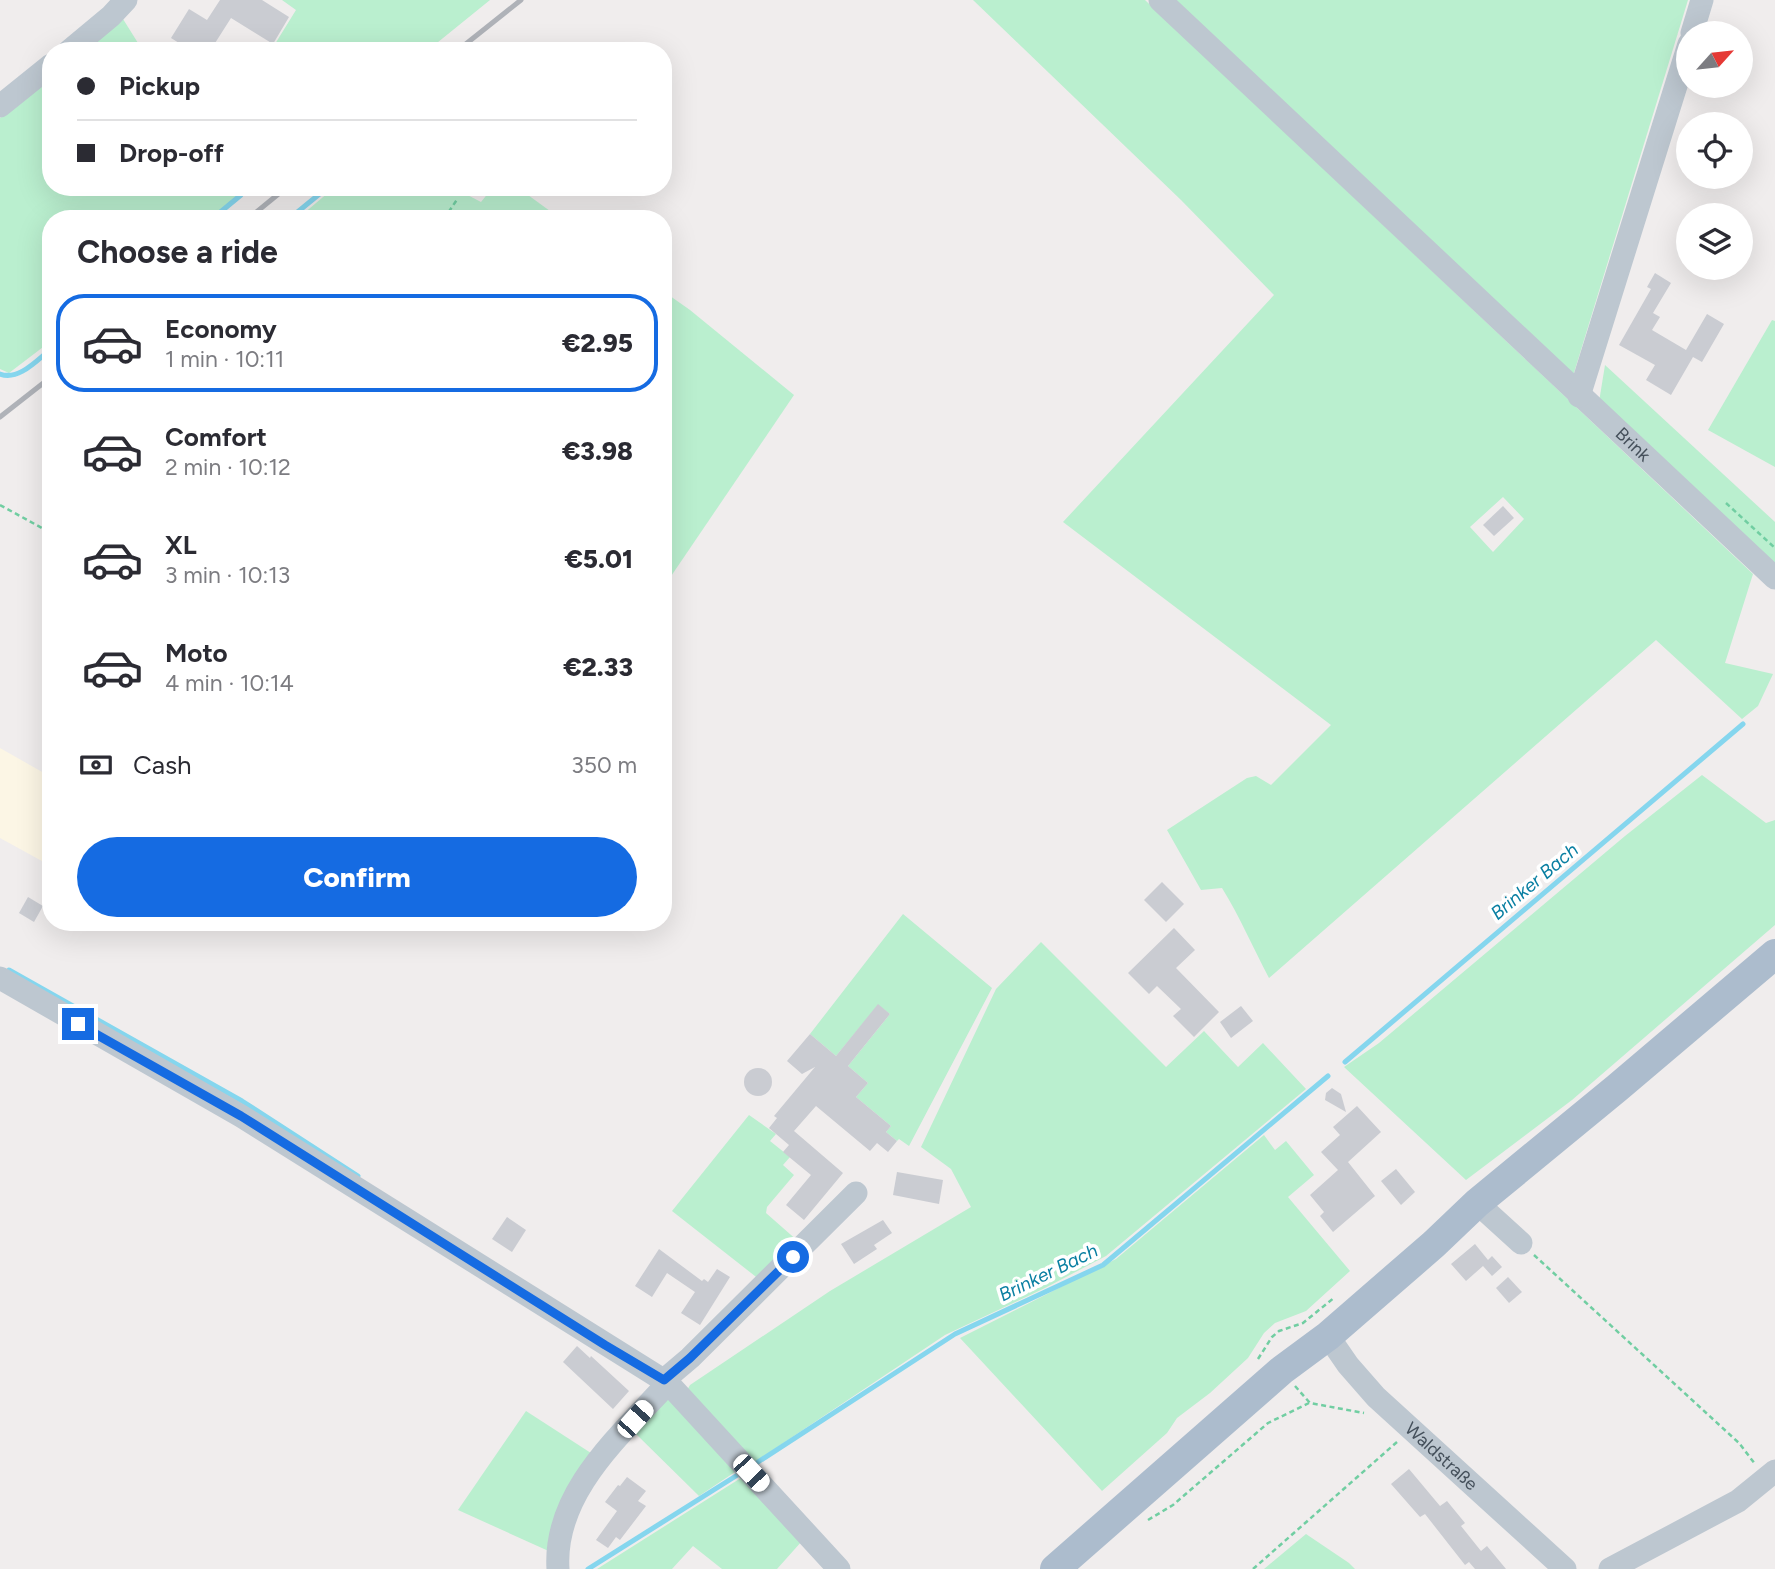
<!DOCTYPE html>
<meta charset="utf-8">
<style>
:root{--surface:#fff;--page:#f2f2f3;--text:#2b2b33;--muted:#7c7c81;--line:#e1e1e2;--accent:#156be2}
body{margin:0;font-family:Figtree,sans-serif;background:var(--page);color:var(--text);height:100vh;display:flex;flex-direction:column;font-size:26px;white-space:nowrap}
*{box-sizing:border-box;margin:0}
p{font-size:23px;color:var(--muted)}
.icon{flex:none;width:38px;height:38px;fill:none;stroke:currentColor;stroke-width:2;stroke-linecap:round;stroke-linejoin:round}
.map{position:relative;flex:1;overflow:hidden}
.sheet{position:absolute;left:42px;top:210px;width:630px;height:721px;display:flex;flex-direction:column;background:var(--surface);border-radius:28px;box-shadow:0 7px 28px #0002}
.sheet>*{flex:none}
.hud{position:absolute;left:42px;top:42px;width:630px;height:154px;border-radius:28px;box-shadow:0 7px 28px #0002;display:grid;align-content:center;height:154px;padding:0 35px;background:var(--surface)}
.needle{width:46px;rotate:63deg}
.fabs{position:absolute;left:1676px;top:21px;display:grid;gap:14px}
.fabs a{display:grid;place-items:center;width:77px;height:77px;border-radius:50%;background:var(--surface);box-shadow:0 7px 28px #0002;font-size:35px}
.end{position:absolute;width:32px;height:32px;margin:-16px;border:9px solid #156be2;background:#fff;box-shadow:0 0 0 4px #fff}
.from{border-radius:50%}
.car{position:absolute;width:21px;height:42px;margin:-21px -10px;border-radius:9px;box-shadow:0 0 5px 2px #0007;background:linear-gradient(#fff 24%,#345 0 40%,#fff 0 76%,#345 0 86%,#fff 0)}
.hud b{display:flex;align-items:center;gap:24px;height:66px;font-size:26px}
.hud b+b{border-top:2px solid var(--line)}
.hud i{width:18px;height:18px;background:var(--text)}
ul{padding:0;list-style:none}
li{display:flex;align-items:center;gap:21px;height:98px;margin:0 14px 10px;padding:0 21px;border:4px solid transparent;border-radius:28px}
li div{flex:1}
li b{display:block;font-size:26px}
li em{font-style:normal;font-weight:800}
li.on{border-color:var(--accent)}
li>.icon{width:63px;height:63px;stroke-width:1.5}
h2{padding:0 35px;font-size:32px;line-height:84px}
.pay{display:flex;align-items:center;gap:18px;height:77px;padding:0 35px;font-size:26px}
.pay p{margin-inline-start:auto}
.action{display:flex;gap:14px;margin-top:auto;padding:14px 35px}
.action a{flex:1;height:80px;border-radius:42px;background:var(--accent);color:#fff;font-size:28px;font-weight:800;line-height:80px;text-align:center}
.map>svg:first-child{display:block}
</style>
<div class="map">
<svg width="1775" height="1569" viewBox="0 0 1775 1569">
<rect width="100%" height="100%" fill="#f0eded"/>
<!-- commercial -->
<path fill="#fcf6e5" d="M0 748 51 777V866L0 838Z"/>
<!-- green -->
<g fill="#baefcf" fill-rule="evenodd">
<path d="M282 0H490L427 51H284L275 44 296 10Z"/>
<path d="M973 0H1145L1753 574 1725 663 1773 674 1758 706 1742 719 1656 640 1269 978C1253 948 1240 917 1222 888L1201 890 1167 830 1247 778 1256 776 1271 785 1331 725 1063 522 1274 295 1181 200ZM1503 497 1524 519 1493 552 1470 527Z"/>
<path d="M1175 0H1688L1573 376Z"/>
<path d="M123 19 143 51H83Z"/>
<path d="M51 77V187H262L253 195 245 191 209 219H51V341L9 373 0 369V118Z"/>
<path d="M335 187H452L481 202 493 187H517L561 219H297Z"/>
<path d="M663 291 690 310 794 395 663 588Z"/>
<path d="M1772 320 1775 321V467L1708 430Z"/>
<path d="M1605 365 1775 522V564L1599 402Z"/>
<path d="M1702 775 1766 823 1775 820V925L1572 1100 1466 1180 1344 1067 1379 1043 1625 836Z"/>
<path d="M903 914 992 988 909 1146 899 1139 897 1141 886 1132 891 1126 856 1097 868 1083 848 1066 890 1014 878 1005 836 1056 810 1034Z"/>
<path d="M1041 942 1166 1067 1204 1031 1238 1067 1263 1043 1306 1089 1106 1256 1045 1288 945 1335 752 1464 686 1392 690 1385 830 1291 971 1207 951 1169 921 1147 996 989Z"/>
<path d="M749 1115 776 1134 770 1141 790 1157 783 1165 794 1175 767 1207 766 1213 799 1242 760 1280 672 1211Z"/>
<path d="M1264 1135 1275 1150 1286 1141 1314 1175 1288 1197 1350 1271 1306 1311 1275 1323 1264 1333 1248 1358 1210 1393 1177 1418 1167 1433 1102 1491 960 1338 1116 1259Z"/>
<path d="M667 1392 738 1470 699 1496 633 1431Z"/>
<path d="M526 1411 594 1455 553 1553 458 1510Z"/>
<path d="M744 1476 802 1541 777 1569H722L693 1546 672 1569H597Z"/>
<path d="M1306 1534 1349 1563 1355 1569H1264Z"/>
</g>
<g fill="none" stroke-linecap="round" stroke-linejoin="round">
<!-- stream -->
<g stroke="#85d6ee" stroke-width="5">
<path d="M212 219 241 195"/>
<path d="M289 219 328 187"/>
<path d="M0 374C19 381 37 360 51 349"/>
<path d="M663 563 669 568"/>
<path d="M9 970 242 1101 358 1176"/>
<path d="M1345 1062 1743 724"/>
<path d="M758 1462 955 1334 1103 1265 1328 1076"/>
<path d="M588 1569 739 1474"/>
</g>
</g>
<!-- building -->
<g fill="#caccd2">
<path d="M220 0H262L289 17 273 44 231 18 210 51H192L171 38 189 9 207 20Z"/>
<path d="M1655 273 1671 283 1653 313 1660 317 1652 330 1686 350 1707 314 1724 324 1702 362 1693 357 1671 395 1646 380 1655 365 1619 345 1651 289 1647 287Z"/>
<path d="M1503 506 1514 518 1494 536 1483 525Z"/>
<path d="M1162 882 1184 904 1166 922 1144 900Z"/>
<path d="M28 897 43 906 34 922 19 913Z"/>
<path d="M1174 928 1195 950 1176 968 1219 1012 1194 1037 1173 1016 1181 1009 1157 986 1149 994 1128 973Z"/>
<path d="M878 1004 890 1014 848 1066 868 1083 856 1097 891 1126 886 1132 897 1141 888 1152 877 1143 870 1151 816 1106 794 1131 843 1173 804 1220 786 1205 811 1175 783 1152 789 1145 769 1128 777 1118 774 1116 815 1067 802 1074 787 1061 810 1034 836 1056Z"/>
<path d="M1241 1006 1253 1021 1231 1038 1220 1022Z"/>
<circle cx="758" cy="1082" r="14"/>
<path d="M1332 1088 1341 1094 1346 1112 1325 1100 1326 1093Z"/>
<path d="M1357 1106 1381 1132 1348 1162 1375 1196 1333 1232 1320 1216 1324 1212 1310 1195 1338 1170 1321 1152 1340 1135 1333 1127Z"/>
<path d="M1396 1169 1415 1192 1401 1205 1381 1181Z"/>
<path d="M897 1172 943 1180 939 1204 893 1195Z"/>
<path d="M507 1217 526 1230 512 1252 492 1239Z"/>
<path d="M883 1220 892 1233 874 1245 877 1249 854 1264 841 1244Z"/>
<path d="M1475 1244 1488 1260 1492 1256 1502 1267 1492 1276 1483 1266 1466 1281 1451 1264Z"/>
<path d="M659 1249 702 1281 704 1279 708 1282 717 1269 730 1277 700 1325 681 1313 695 1292 667 1273 652 1297 635 1286Z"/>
<path d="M1508 1277 1522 1292 1509 1303 1496 1288Z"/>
<path d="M577 1346 590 1358 591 1356 629 1391 613 1409 563 1362Z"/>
<path d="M1409 1469 1440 1506 1447 1501 1465 1523 1461 1526 1481 1551 1487 1546 1506 1569H1475L1469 1562 1465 1565 1425 1514 1420 1517 1391 1484Z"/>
<path d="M627 1477 646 1491 638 1501 646 1506 620 1540 616 1537 608 1548 596 1540 617 1511 605 1502 618 1485 620 1486Z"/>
</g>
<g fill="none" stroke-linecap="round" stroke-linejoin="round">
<!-- path -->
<g stroke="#71cea2" stroke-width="2.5" stroke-dasharray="5 3.5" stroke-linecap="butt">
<path d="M444 219 458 198"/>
<path d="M1726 503 1775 548"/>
<path d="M0 505 51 533"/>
<path d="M1534 1255 1739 1443 1755 1464"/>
<path d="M1258 1359 1272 1337 1279 1331 1303 1323 1335 1297"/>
<path d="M1295 1386 1310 1403 1364 1413"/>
<path d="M1148 1520 1173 1505 1268 1423 1309 1403"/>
<path d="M1253 1569 1397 1442"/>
</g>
<!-- minor -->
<g stroke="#bdc7d0" stroke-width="23">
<path id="s1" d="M1160 0 1775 578"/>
<path d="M1692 33 1702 0"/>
<path d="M69 51 111 16 126 0"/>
<path d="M0 106 51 65"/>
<path d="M1579 396 1689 44"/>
<path d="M0 978 241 1116 668 1383 839 1569"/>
<path d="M1477 1203 1521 1243"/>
<path id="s2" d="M1328 1336 1348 1365 1376 1397 1565 1569"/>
<path d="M664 1380 690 1358 856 1193"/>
<path d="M558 1569C553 1492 621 1435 668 1383"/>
<path d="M1610 1569 1738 1501 1775 1471"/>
</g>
<!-- major -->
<path stroke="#acbccd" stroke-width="30" d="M1055 1569 1282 1370 1328 1336 1434 1244 1477 1203 1617 1088 1775 954"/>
<!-- rail -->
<g stroke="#afb2b8" stroke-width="5">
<path d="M457 51 521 0"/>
<path d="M248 219 287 187"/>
<path d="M0 417 51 377"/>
</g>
</g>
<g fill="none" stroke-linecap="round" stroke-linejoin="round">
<!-- route -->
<path stroke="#156be2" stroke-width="9" d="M78 1024 241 1116 605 1345 664 1380 690 1358 793 1257"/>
</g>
<g text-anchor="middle" stroke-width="7" stroke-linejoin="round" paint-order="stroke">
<!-- street labels -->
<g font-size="18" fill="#45505b" stroke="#fff">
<text dy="6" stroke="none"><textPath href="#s1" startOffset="649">Brink</textPath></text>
<text dy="6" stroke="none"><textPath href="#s2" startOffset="166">Waldstraße</textPath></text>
</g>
<!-- water labels -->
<g font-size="19" font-style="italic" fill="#097fa2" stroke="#fff">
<text transform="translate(1534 881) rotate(-40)" y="7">Brinker Bach</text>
<text transform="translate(1048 1272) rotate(-26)" y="7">Brinker Bach</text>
</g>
</g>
</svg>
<div class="fabs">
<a><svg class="needle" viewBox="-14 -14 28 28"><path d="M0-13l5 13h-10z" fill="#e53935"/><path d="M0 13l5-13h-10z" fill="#7c7c81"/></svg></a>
<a><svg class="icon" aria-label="locate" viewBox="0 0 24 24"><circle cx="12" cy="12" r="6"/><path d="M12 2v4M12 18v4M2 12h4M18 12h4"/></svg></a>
<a><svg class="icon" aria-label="layers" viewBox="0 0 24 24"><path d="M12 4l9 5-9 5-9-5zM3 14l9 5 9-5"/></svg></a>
</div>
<i class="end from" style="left:793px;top:1257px"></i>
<i class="end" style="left:78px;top:1024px"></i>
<i class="car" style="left:635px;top:1419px;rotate:42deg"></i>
<i class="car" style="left:751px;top:1473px;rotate:137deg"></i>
<div class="hud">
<b><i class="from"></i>Pickup</b>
<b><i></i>Drop-off</b>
</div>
<section class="sheet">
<h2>Choose a ride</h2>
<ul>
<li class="on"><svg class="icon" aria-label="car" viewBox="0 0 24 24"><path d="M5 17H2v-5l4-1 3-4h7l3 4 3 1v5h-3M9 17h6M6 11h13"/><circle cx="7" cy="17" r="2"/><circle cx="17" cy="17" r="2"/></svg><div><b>Economy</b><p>1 min · 10:11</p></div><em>€2.95</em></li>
<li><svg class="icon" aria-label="car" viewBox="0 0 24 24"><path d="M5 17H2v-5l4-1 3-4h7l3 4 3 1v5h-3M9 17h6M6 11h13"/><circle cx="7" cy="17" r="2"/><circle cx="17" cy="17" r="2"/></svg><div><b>Comfort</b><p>2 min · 10:12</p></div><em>€3.98</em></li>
<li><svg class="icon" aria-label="car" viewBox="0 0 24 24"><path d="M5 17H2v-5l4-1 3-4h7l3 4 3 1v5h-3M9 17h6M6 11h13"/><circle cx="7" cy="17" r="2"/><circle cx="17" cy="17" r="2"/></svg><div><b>XL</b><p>3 min · 10:13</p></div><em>€5.01</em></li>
<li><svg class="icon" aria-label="car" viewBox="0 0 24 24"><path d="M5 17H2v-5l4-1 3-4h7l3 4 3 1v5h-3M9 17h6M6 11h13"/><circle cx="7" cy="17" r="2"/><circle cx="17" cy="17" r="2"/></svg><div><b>Moto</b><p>4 min · 10:14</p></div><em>€2.33</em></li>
</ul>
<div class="pay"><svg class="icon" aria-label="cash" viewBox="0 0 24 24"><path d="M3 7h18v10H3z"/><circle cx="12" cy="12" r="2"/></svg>Cash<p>350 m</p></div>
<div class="action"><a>Confirm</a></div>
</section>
</div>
